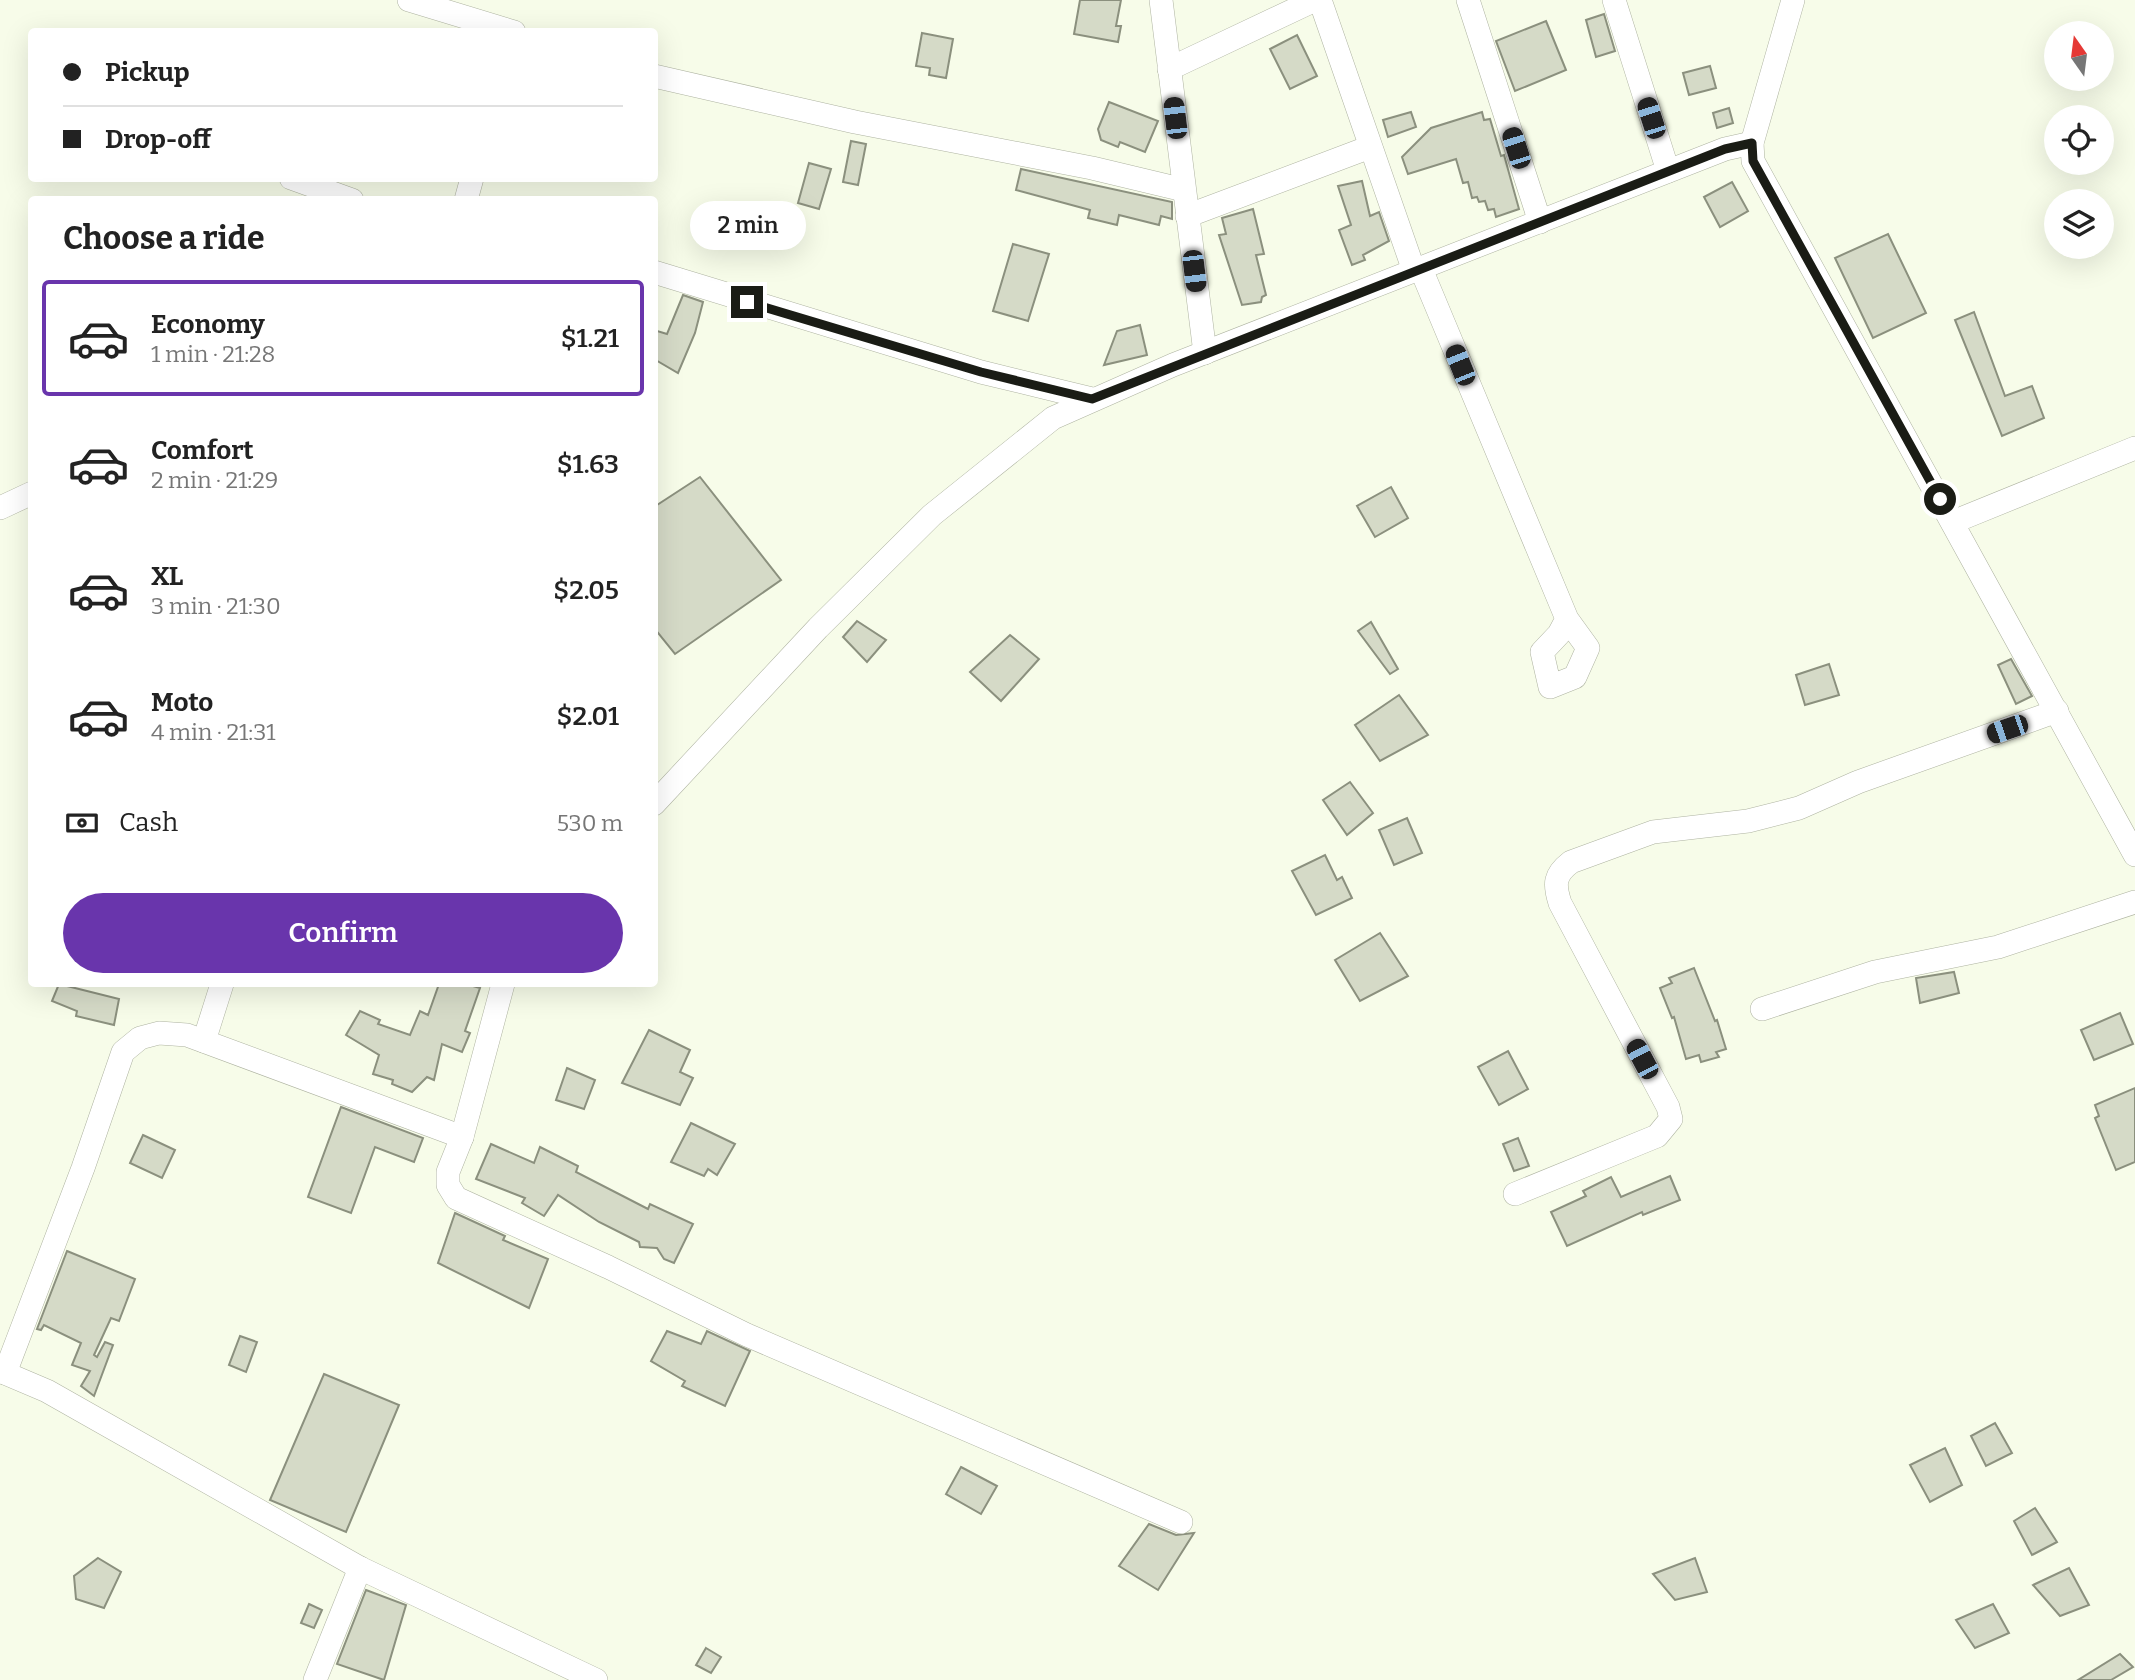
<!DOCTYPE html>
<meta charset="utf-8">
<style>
:root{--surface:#fff;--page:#f2f2f2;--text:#222;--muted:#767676;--line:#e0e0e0;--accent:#6935ac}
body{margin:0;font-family:Bitter,serif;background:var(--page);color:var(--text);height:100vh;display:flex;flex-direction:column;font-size:26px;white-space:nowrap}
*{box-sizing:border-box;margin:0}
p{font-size:23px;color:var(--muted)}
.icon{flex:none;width:38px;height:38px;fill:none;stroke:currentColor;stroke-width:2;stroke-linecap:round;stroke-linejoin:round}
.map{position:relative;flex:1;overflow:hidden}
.details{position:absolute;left:28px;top:196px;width:630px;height:791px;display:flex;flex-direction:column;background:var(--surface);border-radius:7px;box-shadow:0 7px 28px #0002}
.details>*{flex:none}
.top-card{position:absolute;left:28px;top:28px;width:630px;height:154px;border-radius:7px;box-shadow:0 7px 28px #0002;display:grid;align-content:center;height:154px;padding:0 35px;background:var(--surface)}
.needle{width:46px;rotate:346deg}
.controls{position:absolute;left:2044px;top:21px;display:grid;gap:14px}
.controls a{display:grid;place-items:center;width:70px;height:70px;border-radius:50%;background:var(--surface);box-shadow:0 7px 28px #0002;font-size:35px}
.end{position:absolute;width:32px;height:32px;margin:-16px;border:9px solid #1a1c15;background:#fff;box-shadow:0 0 0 4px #fff}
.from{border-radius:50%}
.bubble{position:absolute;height:49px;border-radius:24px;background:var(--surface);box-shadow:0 7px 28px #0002;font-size:23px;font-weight:600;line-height:49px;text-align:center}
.car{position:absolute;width:21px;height:42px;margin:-21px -10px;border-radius:9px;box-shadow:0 0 5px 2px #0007;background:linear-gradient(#222 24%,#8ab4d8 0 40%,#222 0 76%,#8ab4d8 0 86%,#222 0)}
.top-card b{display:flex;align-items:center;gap:24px;height:66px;font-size:26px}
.top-card b+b{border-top:2px solid var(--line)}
.top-card i{width:18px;height:18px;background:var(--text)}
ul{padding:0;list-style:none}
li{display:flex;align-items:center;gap:21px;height:116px;margin:0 14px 10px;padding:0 21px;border:4px solid transparent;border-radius:7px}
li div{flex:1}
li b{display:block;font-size:26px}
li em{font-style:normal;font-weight:600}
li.active{border-color:var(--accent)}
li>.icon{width:63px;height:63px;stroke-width:1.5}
h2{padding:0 35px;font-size:32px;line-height:84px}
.pay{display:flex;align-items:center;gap:18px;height:77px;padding:0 35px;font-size:26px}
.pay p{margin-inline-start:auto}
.primary-button{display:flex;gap:14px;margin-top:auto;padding:14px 35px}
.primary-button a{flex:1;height:80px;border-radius:42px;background:var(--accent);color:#fff;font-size:28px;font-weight:600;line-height:80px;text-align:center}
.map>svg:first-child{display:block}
</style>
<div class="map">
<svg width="2135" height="1680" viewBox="0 0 2135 1680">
<rect width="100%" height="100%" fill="#f7fce9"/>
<!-- building -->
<g fill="#d5dac7" stroke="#8b907e" stroke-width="2">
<path d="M1080 0H1121L1116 26H1121L1118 42 1074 34Z"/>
<path d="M1604 14 1615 51 1596 57 1586 20Z"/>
<path d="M1546 21 1566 70 1515 91 1496 41Z"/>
<path d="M922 33 953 39 946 78 929 75 930 68 916 66Z"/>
<path d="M1297 35 1317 76 1290 89 1270 49Z"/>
<path d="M1710 66 1716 88 1689 95 1683 73Z"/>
<path d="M1109 102 1158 121 1145 152 1120 142 1118 147 1101 140 1098 129Z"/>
<path d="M1729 108 1733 123 1717 128 1713 113Z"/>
<path d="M1411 112 1416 127 1388 137 1383 120Z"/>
<path d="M1482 112 1484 120 1490 119 1501 156 1504 155 1519 209 1496 217 1494 209 1488 210 1485 201 1479 202 1477 197 1472 198 1468 182 1463 183 1456 159 1408 174 1402 157 1431 128Z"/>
<path d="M851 141 866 144 858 185 843 182Z"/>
<path d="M809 163 831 169 819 209 798 203Z"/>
<path d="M1021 169 1172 202V219L1161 216 1159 225 1119 215 1117 225 1088 218 1090 210 1016 190Z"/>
<path d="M1362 181 1370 216 1379 212 1389 241 1363 255 1365 260 1352 265 1339 230 1351 225 1338 186Z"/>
<path d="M1732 182 1748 211 1720 227 1704 197Z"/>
<path d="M1253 209 1264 254 1256 255 1266 295 1262 297 1261 302 1242 305 1219 235 1226 234 1222 218Z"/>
<path d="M1888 234 1926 313 1873 338 1835 258Z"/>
<path d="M1013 244 1049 254 1028 321 993 311Z"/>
<path d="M683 295 703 302 695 333 678 373 654 359V330L667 334Z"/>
<path d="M1974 312 2005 396 2032 386 2044 418 2002 436 1955 320Z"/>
<path d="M1140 325 1147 355 1104 365 1117 331Z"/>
<path d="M700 477 781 580 675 654 654 628V507Z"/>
<path d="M1391 487 1408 518 1375 537 1357 506Z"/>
<path d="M857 621 886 640 867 662 843 637Z"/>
<path d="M1371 622 1398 669 1390 674 1358 631Z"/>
<path d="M1010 635 1039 659 1001 701 970 672Z"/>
<path d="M2011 659 2032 696 2016 704 1998 665Z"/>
<path d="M1829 664 1839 695 1805 705 1796 675Z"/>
<path d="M1399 695 1428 735 1380 761 1355 725Z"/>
<path d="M1350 782 1373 813 1347 835 1323 800Z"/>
<path d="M1407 818 1422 853 1394 865 1379 830Z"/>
<path d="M1325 855 1337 880 1342 877 1352 898 1316 915 1292 871Z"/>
<path d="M1380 933 1408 976 1360 1001 1335 960Z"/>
<path d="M1694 968 1715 1021 1717 1020 1726 1049 1716 1052 1719 1057 1701 1062 1699 1055 1686 1059 1674 1017 1672 1018 1660 988 1672 983 1669 978Z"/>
<path d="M1954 972 1959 993 1920 1003 1916 978Z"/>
<path d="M59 984 119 999 114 1025 76 1016 77 1011 52 1001Z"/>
<path d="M439 984H466L480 988 465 1031 470 1033 462 1052 442 1044 434 1080 427 1077 412 1092 392 1084 393 1080 373 1074 379 1055 346 1035 360 1011 380 1020 378 1024 410 1035 420 1011 428 1015Z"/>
<path d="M2120 1013 2133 1044 2094 1060 2081 1030Z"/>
<path d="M649 1030 690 1050 680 1072 693 1078 680 1105 622 1083Z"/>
<path d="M1508 1051 1528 1089 1499 1105 1478 1067Z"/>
<path d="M567 1068 595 1080 584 1109 556 1100Z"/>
<path d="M2135 1088V1162L2116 1170 2095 1118 2099 1116 2095 1105Z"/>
<path d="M341 1107 423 1138 414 1162 375 1147 351 1213 308 1197Z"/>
<path d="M691 1123 735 1144 717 1175 708 1169 704 1176 671 1162Z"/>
<path d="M143 1135 175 1150 162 1178 130 1163Z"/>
<path d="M1518 1138 1529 1166 1514 1171 1503 1144Z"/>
<path d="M491 1144 534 1163 540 1147 578 1166 576 1172 648 1209 650 1204 693 1224 674 1263 664 1259 657 1248 640 1247 639 1242 599 1222 558 1195 544 1216 522 1203 525 1198 476 1179Z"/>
<path d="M1670 1176 1680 1200 1643 1215 1642 1212 1567 1246 1551 1212 1586 1196 1583 1191 1611 1177 1621 1197Z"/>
<path d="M455 1213 505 1236 503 1240 548 1259 529 1308 438 1263Z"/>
<path d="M67 1251 135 1279 119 1321 111 1318 94 1355 97 1357 105 1342 113 1345 94 1396 81 1386 90 1371 72 1365 81 1343 44 1325 41 1330 37 1329Z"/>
<path d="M667 1331 701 1344 707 1331 750 1351 725 1406 682 1386 685 1381 651 1361Z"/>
<path d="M240 1336 257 1342 246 1372 229 1365Z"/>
<path d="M324 1374 399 1405 346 1532 270 1500Z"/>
<path d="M1995 1423 2012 1453 1986 1466 1971 1436Z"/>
<path d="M1945 1448 1962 1485 1930 1502 1910 1465Z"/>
<path d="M961 1467 997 1486 981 1514 946 1494Z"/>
<path d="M2035 1508 2057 1542 2032 1555 2014 1521Z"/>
<path d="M1149 1524 1176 1535 1194 1533 1158 1590 1119 1566Z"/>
<path d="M98 1558 121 1572 104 1608 76 1599 74 1576Z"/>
<path d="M1695 1558 1707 1592 1675 1600 1653 1574Z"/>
<path d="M2069 1568 2089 1605 2060 1616 2033 1585Z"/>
<path d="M366 1590 406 1605 384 1680 337 1664Z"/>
<path d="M309 1604 322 1610 314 1628 301 1623Z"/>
<path d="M1993 1604 2009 1633 1975 1648 1956 1620Z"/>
<path d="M706 1648 721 1657 711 1673 696 1665Z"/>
<path d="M2120 1654 2133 1667 2111 1680H2078Z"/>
</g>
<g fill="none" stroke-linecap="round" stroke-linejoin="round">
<defs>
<g id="minor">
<path d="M409 0 514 32"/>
<path d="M1161 0 1205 353"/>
<path d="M1320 0 1414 271"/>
<path d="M1468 0 1540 222"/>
<path d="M1614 0 1668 171"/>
<path d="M1793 0 1752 143 1753 161 2135 855"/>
<path d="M1169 69 1315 0"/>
<path d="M654 76 855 122 1092 168 1184 190"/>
<path d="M291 178 352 200"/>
<path d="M466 200 472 178"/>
<path d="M1187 216 1370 147"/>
<path d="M1421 269 1567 619 1588 648 1575 677 1550 687 1542 652 1559 634 1567 619"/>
<path d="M654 272 981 372 1092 399"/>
<path d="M0 508 32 493"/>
<path d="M1953 522 2135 448"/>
<path d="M654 804 818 628 932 515 1053 418 1173 365 1725 149 1752 143"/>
<path d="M503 984 462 1137 448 1172V1185L456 1198 608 1267 747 1335 1181 1522"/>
<path d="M1762 1009 1875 972 1998 947 2135 902"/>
<path d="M204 1041 222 984"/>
<path d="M1515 1194 1657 1136 1671 1119 1668 1107 1560 903C1554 884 1554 875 1571 862L1653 832 1748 821 1799 808 1858 782 2057 711"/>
<path d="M0 1371 47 1391 360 1568 596 1680"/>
<path d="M5 1373 83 1168 123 1052 140 1038 159 1033 187 1035 462 1137"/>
<path d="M315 1680 360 1568"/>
</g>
</defs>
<!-- minor casing -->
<use href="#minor" stroke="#aeb3a1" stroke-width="24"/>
<!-- minor -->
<use href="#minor" stroke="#fff" stroke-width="23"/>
</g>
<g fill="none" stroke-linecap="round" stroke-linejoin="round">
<!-- route -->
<path stroke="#1a1c15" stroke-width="9" d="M747 302 981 372 1092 399 1725 149 1752 143 1753 161 1940 499"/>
</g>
</svg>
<div class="controls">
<a><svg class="needle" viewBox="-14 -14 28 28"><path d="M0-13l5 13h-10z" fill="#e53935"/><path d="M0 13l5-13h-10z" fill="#767676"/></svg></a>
<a><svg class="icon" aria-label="locate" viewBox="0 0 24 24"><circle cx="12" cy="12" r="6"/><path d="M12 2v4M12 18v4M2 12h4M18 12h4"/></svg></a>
<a><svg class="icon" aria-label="layers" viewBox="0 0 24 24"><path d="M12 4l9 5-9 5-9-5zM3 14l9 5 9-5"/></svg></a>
</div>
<i class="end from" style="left:1940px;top:499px"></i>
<i class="end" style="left:747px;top:302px"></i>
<div class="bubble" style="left:690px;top:201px;width:116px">2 min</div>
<i class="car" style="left:1175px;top:118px;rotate:353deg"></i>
<i class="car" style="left:1651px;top:118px;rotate:342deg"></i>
<i class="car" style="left:1516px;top:148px;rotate:342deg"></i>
<i class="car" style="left:1194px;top:271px;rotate:173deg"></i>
<i class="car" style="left:1460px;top:365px;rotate:338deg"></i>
<i class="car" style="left:2007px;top:729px;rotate:251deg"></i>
<i class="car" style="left:1642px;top:1059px;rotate:332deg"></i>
<div class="top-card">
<b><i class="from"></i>Pickup</b>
<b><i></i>Drop-off</b>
</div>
<section class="details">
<h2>Choose a ride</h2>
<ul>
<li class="active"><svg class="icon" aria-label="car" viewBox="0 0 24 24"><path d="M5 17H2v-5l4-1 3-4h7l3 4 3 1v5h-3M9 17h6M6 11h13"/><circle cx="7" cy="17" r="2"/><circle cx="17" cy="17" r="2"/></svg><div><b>Economy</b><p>1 min · 21:28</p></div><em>$1.21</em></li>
<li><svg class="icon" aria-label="car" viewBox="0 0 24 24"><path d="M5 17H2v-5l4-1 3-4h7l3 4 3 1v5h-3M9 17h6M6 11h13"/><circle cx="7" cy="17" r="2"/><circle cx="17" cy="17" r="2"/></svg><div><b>Comfort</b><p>2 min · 21:29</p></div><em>$1.63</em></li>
<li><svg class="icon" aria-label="car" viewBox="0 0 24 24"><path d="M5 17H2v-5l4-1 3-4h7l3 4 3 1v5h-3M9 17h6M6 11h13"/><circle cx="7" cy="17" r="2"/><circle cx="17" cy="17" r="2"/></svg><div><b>XL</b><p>3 min · 21:30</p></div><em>$2.05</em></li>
<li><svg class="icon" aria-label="car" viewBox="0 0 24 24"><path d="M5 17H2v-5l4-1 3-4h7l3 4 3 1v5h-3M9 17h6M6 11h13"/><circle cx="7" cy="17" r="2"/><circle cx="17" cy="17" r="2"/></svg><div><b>Moto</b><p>4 min · 21:31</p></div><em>$2.01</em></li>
</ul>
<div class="pay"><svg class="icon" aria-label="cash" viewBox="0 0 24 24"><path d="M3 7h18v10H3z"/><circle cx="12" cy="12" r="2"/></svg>Cash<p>530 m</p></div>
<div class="primary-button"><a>Confirm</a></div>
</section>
</div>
